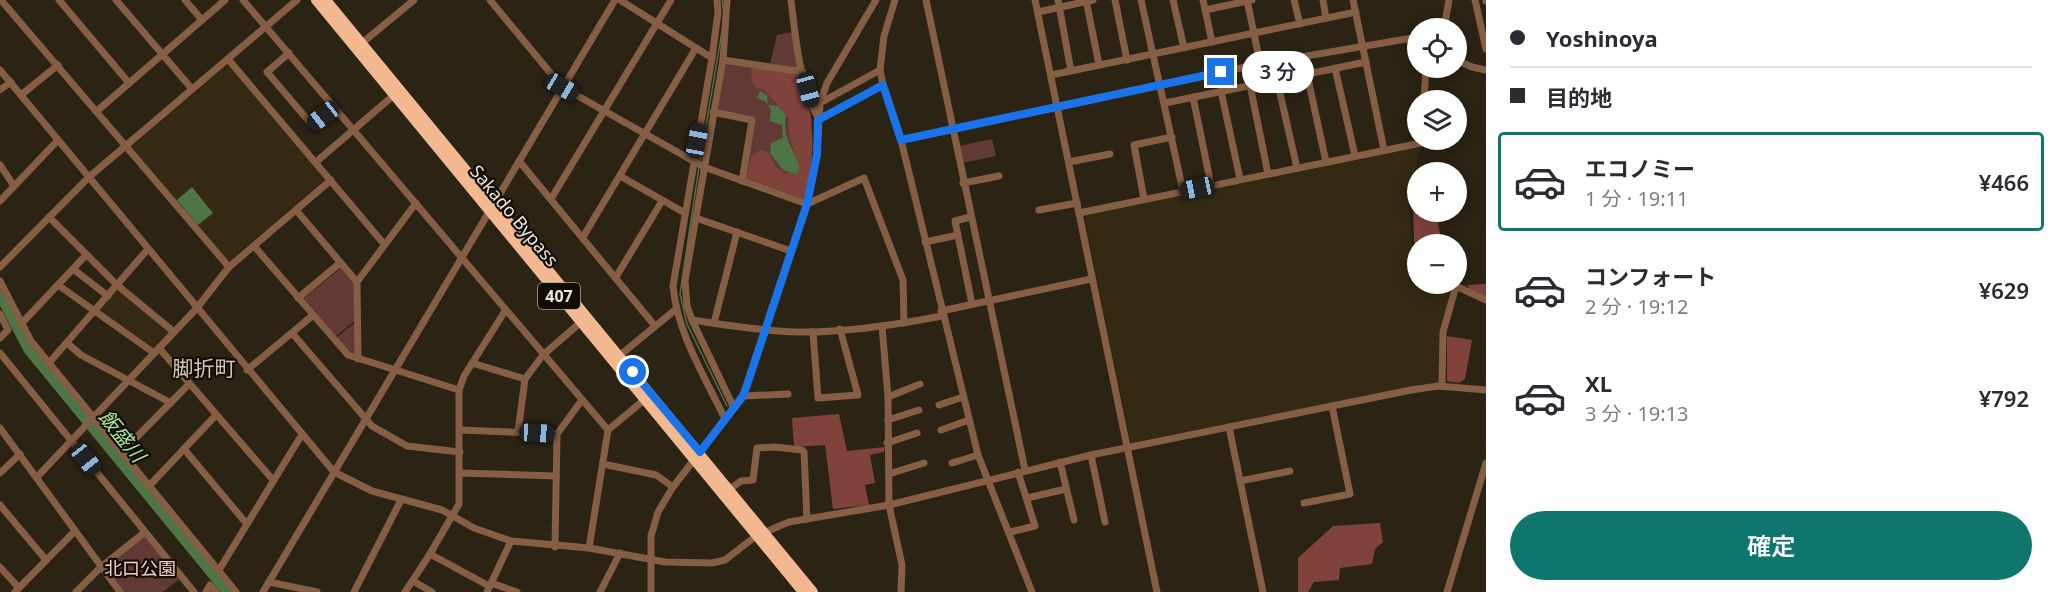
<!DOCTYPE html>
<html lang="ja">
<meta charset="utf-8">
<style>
:root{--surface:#fff;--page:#f7f7f7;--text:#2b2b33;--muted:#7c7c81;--line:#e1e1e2;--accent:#0f766e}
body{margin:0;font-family:"Noto Sans","Noto Sans JP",sans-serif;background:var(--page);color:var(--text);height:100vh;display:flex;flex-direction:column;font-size:22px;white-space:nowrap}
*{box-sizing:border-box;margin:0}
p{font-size:20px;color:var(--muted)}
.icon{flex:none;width:33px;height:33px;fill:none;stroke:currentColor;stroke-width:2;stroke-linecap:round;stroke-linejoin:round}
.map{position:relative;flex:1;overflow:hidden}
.sheet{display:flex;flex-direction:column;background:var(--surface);width:570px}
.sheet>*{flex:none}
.guide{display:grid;align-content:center;height:132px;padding:0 24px;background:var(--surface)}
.controls{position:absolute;left:1407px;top:18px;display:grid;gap:12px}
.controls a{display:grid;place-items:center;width:60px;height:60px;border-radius:50%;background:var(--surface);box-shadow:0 3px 15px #0003;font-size:30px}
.end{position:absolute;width:27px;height:27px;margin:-14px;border:8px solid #1a73e8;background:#fff;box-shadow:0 0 0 3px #fff}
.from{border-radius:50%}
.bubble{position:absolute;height:42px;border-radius:21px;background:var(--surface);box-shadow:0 3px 15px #0003;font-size:20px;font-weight:600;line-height:42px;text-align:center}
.car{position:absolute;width:18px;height:36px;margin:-18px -9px;border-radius:8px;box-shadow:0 0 4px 2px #0007;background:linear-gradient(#222 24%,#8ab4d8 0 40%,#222 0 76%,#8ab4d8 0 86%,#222 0)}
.guide b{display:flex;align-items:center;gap:21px;height:57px;font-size:22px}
.guide b+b{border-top:2px solid var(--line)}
.guide i{width:15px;height:15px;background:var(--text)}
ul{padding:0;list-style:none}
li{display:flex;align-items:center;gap:18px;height:99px;margin:0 12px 9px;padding:0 12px;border:3px solid transparent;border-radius:6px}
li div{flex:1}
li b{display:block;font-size:22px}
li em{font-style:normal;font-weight:600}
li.selected{border-color:var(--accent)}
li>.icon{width:54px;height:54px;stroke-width:1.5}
.primary-button{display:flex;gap:12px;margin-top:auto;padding:12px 24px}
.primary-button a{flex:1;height:69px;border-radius:36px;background:var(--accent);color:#fff;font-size:24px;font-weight:600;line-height:69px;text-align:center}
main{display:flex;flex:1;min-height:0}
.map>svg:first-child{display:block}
</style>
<main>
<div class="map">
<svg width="1486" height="592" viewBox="0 0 1486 592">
<rect width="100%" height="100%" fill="#2b2314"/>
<!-- built -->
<g fill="#342a13">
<path d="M229 64 326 178 228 262 131 147Z"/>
<path d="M1421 147 1408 193 1414 280 1418 284 1451 290 1440 329 1439 381 1131 443 1084 216Z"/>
<path d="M117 289 170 332 154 349 99 311Z"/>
</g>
<!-- green -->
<g fill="#623a35">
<path d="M793 32 798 69 770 64 777 35Z"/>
<path d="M726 63 801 75 812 121 804 199 746 178 755 117 718 110Z"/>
<path d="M992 139 996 156 962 163 959 146Z"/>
<path d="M341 268 354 284 356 320 336 336 304 298Z"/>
<path d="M356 322V352L353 353 349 352 337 337Z"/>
<path d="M145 535 179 579 163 592H124L105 567Z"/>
</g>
<!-- forest -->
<g fill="#7f433c">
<path d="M751 67 801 75C813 124 818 149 804 199L746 178 752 156 760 150 768 152 775 166 785 174 796 171C800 153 785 140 789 118L764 89H757L752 82Z"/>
<path d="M1417 194 1418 212H1436L1442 244H1418L1417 278C1415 269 1412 203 1414 195Z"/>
<path d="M1457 261 1464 266 1460 283 1449 287 1437 284H1456Z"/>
<path d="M1486 284V297L1471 290 1467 285Z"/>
<path d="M1447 336 1472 340 1465 379 1459 383 1447 381Z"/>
<path d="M839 414 847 451 885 447 884 452 870 455 875 483 865 485 869 505 833 509 825 445 794 447 792 418Z"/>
<path d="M1380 523 1383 542 1375 549 1372 564 1340 568 1339 580 1314 582 1308 592H1298V558L1333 526Z"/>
</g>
<!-- water -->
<g fill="#4d7546">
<path d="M760 91 767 95 768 105 778 106 786 115C781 144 799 151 799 171L796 174 783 170 770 153 771 143 783 138 782 125 770 121 771 109 765 101 757 98Z"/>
<path d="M192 187 213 213 198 225 177 200Z"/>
</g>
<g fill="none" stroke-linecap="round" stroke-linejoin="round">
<!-- stream -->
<g stroke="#4d7546" stroke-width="1.5">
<path d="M722 0 723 8"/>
<path d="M700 162 722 31"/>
<path d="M699 167 680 294 687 324 727 406"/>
</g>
<!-- river -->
<path stroke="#4d7546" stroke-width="10" d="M0 295 28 349 227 592"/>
<!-- minor -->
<g stroke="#855e43" stroke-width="7">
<path d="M1 0 229 267"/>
<path d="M59 0 129 83"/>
<path d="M116 0 192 89"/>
<path d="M185 0 202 20"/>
<path d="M243 0 608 430"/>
<path d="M490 0 562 87 704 167 807 204 864 178 903 280 904 323"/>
<path d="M620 0 712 58"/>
<path d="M717 0 718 12 712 58 673 286C677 333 705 377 725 419"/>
<path d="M727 0 723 60 685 281 687 306 692 320 734 408"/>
<path d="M791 0C795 34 800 88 818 117"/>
<path d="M895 0 884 36 880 70 883 85 901 140 978 455 1032 592"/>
<path d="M926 0 1025 470"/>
<path d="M1035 0 1157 592"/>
<path d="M1058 0 1071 71"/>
<path d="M1086 0 1099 65"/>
<path d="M1115 0 1127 60"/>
<path d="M1141 0 1183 191"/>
<path d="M1173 0 1184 48"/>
<path d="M1203 0 1212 42"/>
<path d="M1247 0 1264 82"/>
<path d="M1294 0 1300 24"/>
<path d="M1323 0 1326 18"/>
<path d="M1353 0 1384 150"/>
<path d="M1475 0 1486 49"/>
<path d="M1486 0V1"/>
<path d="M1205 10 1252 0"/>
<path d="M1038 12 1093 0"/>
<path d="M1444 28 1449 0"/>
<path d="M362 43 414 0"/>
<path d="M289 53 267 72 312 125 334 107"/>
<path d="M228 59 384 244"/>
<path d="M723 60 803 72"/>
<path d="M1456 60 1472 67 1486 70"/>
<path d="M1335 68 1355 156"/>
<path d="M0 70 334 472 372 491 442 510 474 528 511 541 589 548 665 562 712 563 725 560 756 536 789 522 889 505 1091 455 1411 390 1438 386 1486 390"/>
<path d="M1307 74 1326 162"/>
<path d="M1051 75 1356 12"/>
<path d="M1277 80 1297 168"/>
<path d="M1250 85 1268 174"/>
<path d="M0 90 11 82"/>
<path d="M1221 91 1240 179"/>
<path d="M21 95 58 65"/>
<path d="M1193 97 1211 185"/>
<path d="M1424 100 1426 68"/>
<path d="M820 103 880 70"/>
<path d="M1165 103 1366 62"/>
<path d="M97 111 225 0"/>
<path d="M713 112 752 120 742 181"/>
<path d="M818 120 883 85"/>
<path d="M901 140 1260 64 1418 37"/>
<path d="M519 161 655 326"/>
<path d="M316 162 394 95"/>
<path d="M1069 162 1110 154"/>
<path d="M0 165 14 186"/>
<path d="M620 176 685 213"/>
<path d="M963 183 999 176"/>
<path d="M551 199 671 0"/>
<path d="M1144 199 1134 145 1172 137"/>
<path d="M0 201 58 140"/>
<path d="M296 210 357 282"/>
<path d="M1039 210 1077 203"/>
<path d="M1079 213 1421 143V140"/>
<path d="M49 217 117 285 174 332"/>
<path d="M970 217 955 221 972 304"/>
<path d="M696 218 791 251"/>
<path d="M583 237 696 48"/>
<path d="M925 242 958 235"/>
<path d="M254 246 348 355 459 390"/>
<path d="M0 267 89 177 297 0"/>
<path d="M73 269 108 296"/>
<path d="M616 277 662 201"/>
<path d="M0 281 31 341 236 592"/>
<path d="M58 285 154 353"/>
<path d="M298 298 340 263"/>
<path d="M941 311 1091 279"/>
<path d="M0 314 8 330 0 338"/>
<path d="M692 320C726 325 762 331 797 332 845 333 895 325 942 316"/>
<path d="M714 323 737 232"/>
<path d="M21 324 86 255"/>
<path d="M882 326 888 397 889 505 902 565 901 592"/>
<path d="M813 332 818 398 858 395 840 329"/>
<path d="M292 333 372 426 407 446 460 452"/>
<path d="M67 343 81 355 171 403"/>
<path d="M159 348 273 480"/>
<path d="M0 353 194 592"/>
<path d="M619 356 675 310"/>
<path d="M358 359 357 282 416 203"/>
<path d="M472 363 525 379"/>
<path d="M48 364 148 249"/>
<path d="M247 370 312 316"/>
<path d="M1442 386 1443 332 1456 286 1486 300"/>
<path d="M743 396 788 394"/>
<path d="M888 397 920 384"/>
<path d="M939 405 963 397"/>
<path d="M888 420 919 410"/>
<path d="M1229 427 1263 592"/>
<path d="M0 428 120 592"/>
<path d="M460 430 557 434"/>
<path d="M941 430 969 420"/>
<path d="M518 432 525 379 543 355 581 322"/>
<path d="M887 443 917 433"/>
<path d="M184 449 246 523"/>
<path d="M122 452 189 384"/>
<path d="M1091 455 1105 522"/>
<path d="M1060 462 1074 520"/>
<path d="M952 463 978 455"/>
<path d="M603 464 656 475 673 487"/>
<path d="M0 473 20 454"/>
<path d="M460 473 556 476"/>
<path d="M889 474 924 463"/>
<path d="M37 477 196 309 229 267 331 180"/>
<path d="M1240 481 1290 471"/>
<path d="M150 485 216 415"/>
<path d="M730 489 741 481 753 480 757 448 775 447 802 450 804 452 807 519"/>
<path d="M1027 498 1066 489"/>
<path d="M1304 503 1350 494 1332 406"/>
<path d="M0 505 46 560"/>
<path d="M1010 532 1035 526 1018 472"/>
<path d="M555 547 557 434 582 400"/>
<path d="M589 548 608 430 644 400"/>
<path d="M430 554 489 586"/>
<path d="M0 567 19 588"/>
<path d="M219 570 301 436"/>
<path d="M413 581 432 592"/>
<path d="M269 582 317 592"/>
<path d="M491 583 517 592"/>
<path d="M15 592 75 531"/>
<path d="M76 592 101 567 145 532"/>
<path d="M206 592 210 585 216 592"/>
<path d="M263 592 615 0"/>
<path d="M354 592 401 500"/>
<path d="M405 592 430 554 459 504V390L464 376 505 311"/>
<path d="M487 592 511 541"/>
<path d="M600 592 620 553"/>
<path d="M651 592V536L658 512 673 487 743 396 807 204 817 155 820 103 827 83 876 0"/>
<path d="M1447 592 1486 463"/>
</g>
<!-- highway -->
<g stroke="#f2b88f" stroke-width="10">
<path d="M316 0 803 592"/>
<path d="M326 0 813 592"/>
</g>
</g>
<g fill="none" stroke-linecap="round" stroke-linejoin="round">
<!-- route -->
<path stroke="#1a73e8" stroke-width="8" d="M633 372 700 452 743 396 747 385 807 204 817 155 818 120 883 85 901 140 1221 72"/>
</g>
<g text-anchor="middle" stroke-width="4.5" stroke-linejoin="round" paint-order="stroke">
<!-- shield labels -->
<rect fill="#110d07" stroke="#aaa69d" stroke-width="1.5" x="538" y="283" width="42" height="26" rx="4.5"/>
<g font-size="16" font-weight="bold" fill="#ece7dd">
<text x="559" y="302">407</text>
</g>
<!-- street labels -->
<g font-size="18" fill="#ece7dd" stroke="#110d07">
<text transform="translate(514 216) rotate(50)" y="6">Sakado Bypass</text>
</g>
<!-- park labels -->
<g font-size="18" fill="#f5cdc8" stroke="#110d07">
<text x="140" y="575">北口公園</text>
</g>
<!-- water labels -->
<g font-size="20" font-style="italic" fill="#a7e49d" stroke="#110d07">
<text transform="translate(122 436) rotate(51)" y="7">飯盛川</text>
</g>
<!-- quarter labels -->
<g font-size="21" fill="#cfc5b2" stroke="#110d07">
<text x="204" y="376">脚折町</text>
</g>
</g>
</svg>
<div class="controls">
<a><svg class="icon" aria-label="locate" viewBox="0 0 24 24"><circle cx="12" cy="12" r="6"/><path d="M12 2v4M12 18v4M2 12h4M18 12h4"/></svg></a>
<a><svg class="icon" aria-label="layers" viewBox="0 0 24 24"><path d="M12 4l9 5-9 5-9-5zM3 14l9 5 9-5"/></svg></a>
<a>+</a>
<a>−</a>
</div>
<i class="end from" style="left:633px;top:372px"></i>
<i class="end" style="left:1221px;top:72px"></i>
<div class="bubble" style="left:1242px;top:51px;width:72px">3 分</div>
<i class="car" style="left:562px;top:87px;rotate:120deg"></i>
<i class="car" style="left:808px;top:90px;rotate:165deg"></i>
<i class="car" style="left:323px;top:116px;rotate:232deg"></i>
<i class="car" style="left:697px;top:141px;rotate:11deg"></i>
<i class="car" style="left:1197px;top:188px;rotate:258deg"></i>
<i class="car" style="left:537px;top:433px;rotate:93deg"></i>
<i class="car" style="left:86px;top:459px;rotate:141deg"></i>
</div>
<section class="sheet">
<div class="guide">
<b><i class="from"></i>Yoshinoya</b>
<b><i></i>目的地</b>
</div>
<ul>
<li class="selected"><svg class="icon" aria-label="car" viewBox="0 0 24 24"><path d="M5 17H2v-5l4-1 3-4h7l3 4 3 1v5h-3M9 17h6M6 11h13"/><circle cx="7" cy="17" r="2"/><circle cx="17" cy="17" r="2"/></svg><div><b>エコノミー</b><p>1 分 · 19:11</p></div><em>¥466</em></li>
<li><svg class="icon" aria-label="car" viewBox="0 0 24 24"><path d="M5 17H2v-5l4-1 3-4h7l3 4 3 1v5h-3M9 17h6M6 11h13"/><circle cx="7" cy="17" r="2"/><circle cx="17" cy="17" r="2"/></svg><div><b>コンフォート</b><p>2 分 · 19:12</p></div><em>¥629</em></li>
<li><svg class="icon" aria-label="car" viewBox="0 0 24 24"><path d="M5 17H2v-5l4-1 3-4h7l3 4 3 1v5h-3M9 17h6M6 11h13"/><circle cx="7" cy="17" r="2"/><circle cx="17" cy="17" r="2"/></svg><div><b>XL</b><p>3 分 · 19:13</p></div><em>¥792</em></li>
</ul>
<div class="primary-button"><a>確定</a></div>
</section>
</main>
